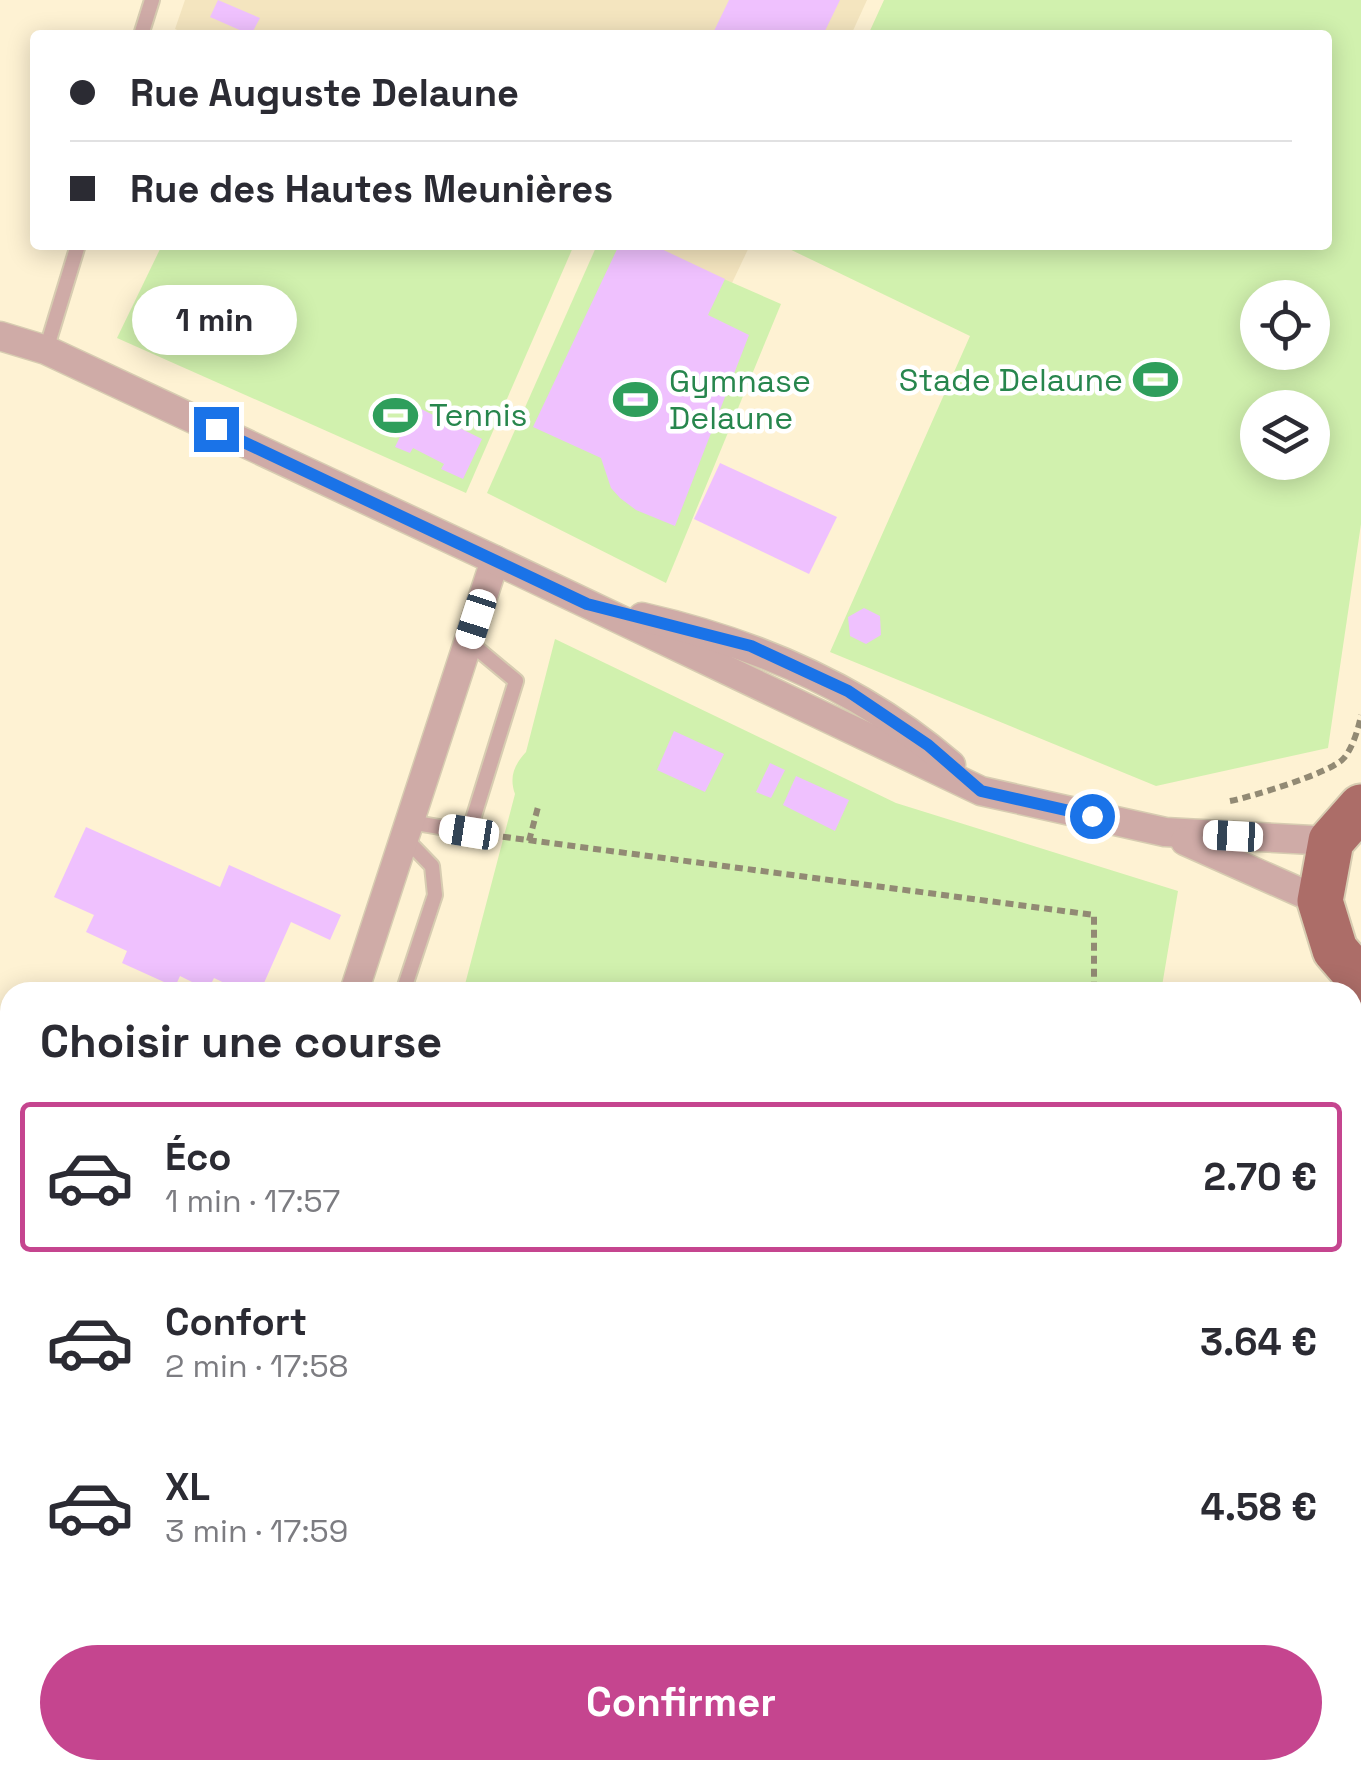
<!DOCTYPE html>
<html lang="fr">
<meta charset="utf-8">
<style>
:root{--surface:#fff;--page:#f7f7f7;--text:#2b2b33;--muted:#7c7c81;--line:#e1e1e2;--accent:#c5458f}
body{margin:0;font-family:"Space Grotesk",sans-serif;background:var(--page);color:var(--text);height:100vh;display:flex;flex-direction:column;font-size:38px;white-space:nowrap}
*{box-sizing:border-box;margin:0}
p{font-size:32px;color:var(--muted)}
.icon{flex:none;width:55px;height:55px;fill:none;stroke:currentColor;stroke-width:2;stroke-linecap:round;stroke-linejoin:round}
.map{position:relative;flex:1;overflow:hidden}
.panel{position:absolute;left:0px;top:982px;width:1362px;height:798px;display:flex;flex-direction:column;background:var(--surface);border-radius:30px 30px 0 0;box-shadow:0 5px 25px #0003}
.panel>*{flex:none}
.banner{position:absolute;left:30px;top:30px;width:1302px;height:220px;border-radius:10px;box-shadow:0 5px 25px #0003;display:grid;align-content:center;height:220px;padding:0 40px;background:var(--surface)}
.tools{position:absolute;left:1240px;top:280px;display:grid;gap:20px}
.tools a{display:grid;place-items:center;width:90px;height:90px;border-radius:50%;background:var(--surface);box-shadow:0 5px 25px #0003;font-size:50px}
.end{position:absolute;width:45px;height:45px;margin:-22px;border:12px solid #1a73e8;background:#fff;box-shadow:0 0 0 5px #fff}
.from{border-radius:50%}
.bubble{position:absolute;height:70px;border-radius:35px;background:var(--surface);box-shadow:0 5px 25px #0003;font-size:32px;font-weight:600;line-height:70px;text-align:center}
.car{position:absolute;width:30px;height:60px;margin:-30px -15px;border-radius:12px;box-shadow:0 0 8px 2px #0007;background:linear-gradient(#fff 24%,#345 0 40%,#fff 0 76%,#345 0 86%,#fff 0)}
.banner b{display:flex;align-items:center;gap:35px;height:95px;font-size:38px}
.banner b+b{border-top:2px solid var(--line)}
.banner i{width:25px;height:25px;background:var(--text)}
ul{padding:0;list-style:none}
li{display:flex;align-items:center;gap:30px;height:150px;margin:0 20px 15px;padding:0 20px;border:5px solid transparent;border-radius:10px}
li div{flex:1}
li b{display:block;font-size:38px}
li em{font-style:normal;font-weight:600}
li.selected{border-color:var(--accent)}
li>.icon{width:90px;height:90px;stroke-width:1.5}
h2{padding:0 40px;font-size:45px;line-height:120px}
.button{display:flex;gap:20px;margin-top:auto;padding:20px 40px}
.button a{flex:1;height:115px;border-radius:60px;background:var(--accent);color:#fff;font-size:40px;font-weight:600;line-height:115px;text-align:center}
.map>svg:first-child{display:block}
</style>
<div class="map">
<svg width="1361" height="1778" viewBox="0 0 1361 1778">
<rect width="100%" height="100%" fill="#fef2d3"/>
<!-- built -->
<g fill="#f4e5bf">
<path d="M185 0H867L851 35H188L175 29Z"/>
<path d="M649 245H750L732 283Z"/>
</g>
<!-- green -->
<g fill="#d1f1ae" fill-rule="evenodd">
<path d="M884 0H1361V524L1328 748 1156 786 830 652 970 336 781 245H1328V35H868ZM1258 298H1312V352H1258ZM1258 408H1312V462H1258Z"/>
<path d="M162 245H574L466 493 117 338Z"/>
<path d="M597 245H646L781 304 666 583 487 493Z"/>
<path d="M555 639 896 803 1178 891 1161 992H463L515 794C509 777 514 765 526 752Z"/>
<path d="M321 1770H1030L1029 1778H320Z"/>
</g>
<!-- building -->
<g fill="#efc1fe">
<path d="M218 0 260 18 251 35 210 17Z"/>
<path d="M729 0H840L823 35H712Z"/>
<path d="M619 245H653L725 279 708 315 749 335 675 526 636 510 620 498 611 488 601 458 533 427Z"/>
<path d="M415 406 482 439 463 479 441 469 444 464 413 448 410 453 395 447Z"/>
<path d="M720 463 837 517 809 574 694 519Z"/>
<path d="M864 608 880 616 881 635 866 644 850 636 848 617Z"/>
<path d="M674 731 724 754 705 792 657 770Z"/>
<path d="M770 763 785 770 771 798 756 792Z"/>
<path d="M796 776 849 800 835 831 783 805Z"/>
<path d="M86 827 220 887 229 865 341 915 330 940 291 922 264 983 271 987 268 992H243L214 978 208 990 180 976 175 987 122 963 127 951 86 932 94 915 54 897Z"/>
<path d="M10 1241V1283L0 1278V1260Z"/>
<path d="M10 1756V1770H59L67 1778H0V1766Z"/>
</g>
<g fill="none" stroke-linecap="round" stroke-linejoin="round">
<defs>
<g id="lane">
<path d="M141 35 152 0"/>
<path d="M46 350 78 245"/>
<path d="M410 822 469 832 516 681 468 641"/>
<path d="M403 992 435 895 432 866 405 838"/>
</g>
<g id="street">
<path d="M0 336 46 350 495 560 354 992"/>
<path d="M495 560 981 791 1165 832 1331 841"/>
<path d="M642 617C756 643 863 689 951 765"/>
<path d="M1185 841 1320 901"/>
<path d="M0 1075 10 1069"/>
<path d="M0 1459 10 1470"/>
<path d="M0 1662 10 1652"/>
</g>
<g id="primary">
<path d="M1361 807 1331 841 1320 901 1335 950 1361 980"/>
<path d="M1352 1247 1361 1209"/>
<path d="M1236 1778 1238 1770"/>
</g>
</defs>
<!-- lane casing -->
<use href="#lane" stroke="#d7ccb1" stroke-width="18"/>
<!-- street casing -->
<use href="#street" stroke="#d7ccb1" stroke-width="31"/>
<!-- primary casing -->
<use href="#primary" stroke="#d7ccb1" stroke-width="49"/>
<!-- path -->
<g stroke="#928a74" stroke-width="6" stroke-dasharray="8 5" stroke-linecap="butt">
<path d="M1230 801C1251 797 1330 773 1343 759 1352 750 1359 727 1361 715"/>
<path d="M490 835 1094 915V992"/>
<path d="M529 841 538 807"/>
<path d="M247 1778 249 1770"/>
<path d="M387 1778 388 1770"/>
</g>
<!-- lane -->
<use href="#lane" stroke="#cfaba7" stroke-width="14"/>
<!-- street -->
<use href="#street" stroke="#cfaba7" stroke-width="28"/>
<!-- primary -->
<use href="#primary" stroke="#ac6d68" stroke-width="45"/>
</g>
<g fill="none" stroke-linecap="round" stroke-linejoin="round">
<!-- route -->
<path stroke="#1a73e8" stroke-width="12" d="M216 429 587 604 751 646 848 691 928 745 981 791 1092 816"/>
</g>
<!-- icons -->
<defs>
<symbol id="stadium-bare" viewBox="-9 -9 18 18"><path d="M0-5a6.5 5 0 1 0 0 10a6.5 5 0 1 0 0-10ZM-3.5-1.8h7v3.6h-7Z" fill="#2e9e5b" stroke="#fff" stroke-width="2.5" paint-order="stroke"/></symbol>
</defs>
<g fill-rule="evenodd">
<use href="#stadium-bare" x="1124" y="348" width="63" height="63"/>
<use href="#stadium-bare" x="604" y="368" width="63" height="63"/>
<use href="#stadium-bare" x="364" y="384" width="63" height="63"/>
</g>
<g text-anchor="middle" stroke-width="9" stroke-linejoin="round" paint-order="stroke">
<!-- leisure labels -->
<g font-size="32" fill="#27864d" stroke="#fff" text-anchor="start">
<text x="1123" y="391" text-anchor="end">Stade Delaune</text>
<text x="669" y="392">Gymnase<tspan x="669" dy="37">Delaune</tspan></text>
<text x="429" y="426">Tennis</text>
</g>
</g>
</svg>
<div class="tools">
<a><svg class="icon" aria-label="locate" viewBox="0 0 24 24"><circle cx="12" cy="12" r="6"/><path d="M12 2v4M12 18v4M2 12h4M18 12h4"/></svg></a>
<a><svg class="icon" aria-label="layers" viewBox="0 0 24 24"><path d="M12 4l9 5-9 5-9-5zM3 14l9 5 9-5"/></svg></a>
</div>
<i class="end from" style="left:1092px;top:816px"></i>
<i class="end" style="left:216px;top:429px"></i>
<div class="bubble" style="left:132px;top:285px;width:165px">1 min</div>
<i class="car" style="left:476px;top:619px;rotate:198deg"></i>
<i class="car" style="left:469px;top:832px;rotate:279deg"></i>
<i class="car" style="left:1233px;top:836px;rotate:273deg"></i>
<div class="banner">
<b><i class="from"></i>Rue Auguste Delaune</b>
<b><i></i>Rue des Hautes Meunières</b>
</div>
<section class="panel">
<h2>Choisir une course</h2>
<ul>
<li class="selected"><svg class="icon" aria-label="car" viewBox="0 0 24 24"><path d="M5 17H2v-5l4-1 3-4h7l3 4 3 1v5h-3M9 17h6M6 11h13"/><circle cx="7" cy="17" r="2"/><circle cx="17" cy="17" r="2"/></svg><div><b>Éco</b><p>1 min · 17:57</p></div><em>2.70 €</em></li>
<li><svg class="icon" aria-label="car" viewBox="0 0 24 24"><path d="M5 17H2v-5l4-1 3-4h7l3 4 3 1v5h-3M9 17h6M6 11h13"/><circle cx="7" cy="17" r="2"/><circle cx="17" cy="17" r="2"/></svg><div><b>Confort</b><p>2 min · 17:58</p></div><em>3.64 €</em></li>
<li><svg class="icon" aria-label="car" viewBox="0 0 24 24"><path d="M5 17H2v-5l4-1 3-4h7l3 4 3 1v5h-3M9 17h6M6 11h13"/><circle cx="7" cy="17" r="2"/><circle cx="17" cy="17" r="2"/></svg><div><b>XL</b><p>3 min · 17:59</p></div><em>4.58 €</em></li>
</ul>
<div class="button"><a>Confirmer</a></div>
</section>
</div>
